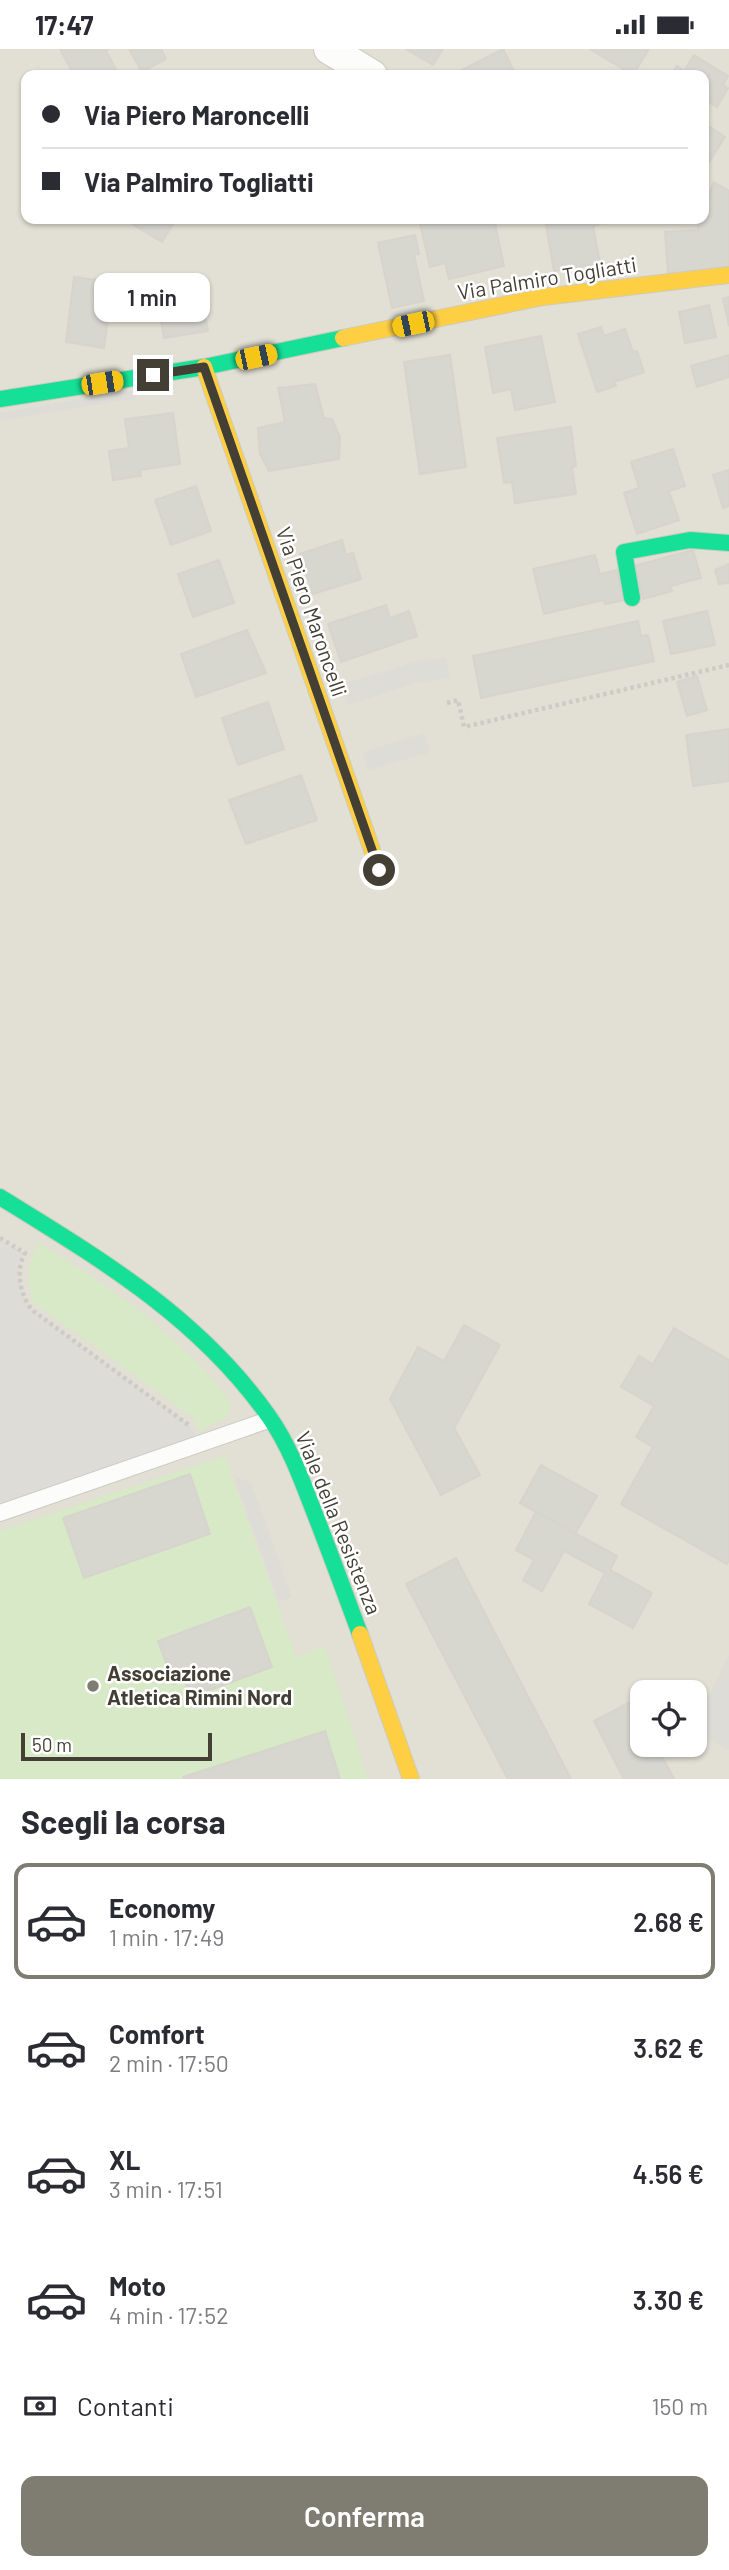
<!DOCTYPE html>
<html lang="it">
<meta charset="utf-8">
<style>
:root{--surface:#fff;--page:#f2f2f3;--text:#2b2b33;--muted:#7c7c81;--line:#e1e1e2;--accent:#7f7c72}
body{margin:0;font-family:Barlow,sans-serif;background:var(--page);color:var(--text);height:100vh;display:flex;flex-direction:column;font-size:26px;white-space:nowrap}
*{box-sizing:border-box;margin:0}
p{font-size:23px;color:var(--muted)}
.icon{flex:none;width:38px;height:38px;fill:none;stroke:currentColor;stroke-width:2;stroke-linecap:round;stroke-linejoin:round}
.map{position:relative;height:1730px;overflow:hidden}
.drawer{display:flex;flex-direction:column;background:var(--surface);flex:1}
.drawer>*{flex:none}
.hud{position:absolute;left:21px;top:21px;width:688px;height:154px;border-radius:14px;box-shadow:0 2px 5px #0004;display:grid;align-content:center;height:154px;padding:0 21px;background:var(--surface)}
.tools{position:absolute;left:630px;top:1631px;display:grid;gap:14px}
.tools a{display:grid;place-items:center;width:77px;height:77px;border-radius:14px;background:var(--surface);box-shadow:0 2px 5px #0004;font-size:35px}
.scale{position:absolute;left:21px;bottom:18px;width:191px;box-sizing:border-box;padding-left:7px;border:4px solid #433f34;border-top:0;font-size:19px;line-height:24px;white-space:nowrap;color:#433f34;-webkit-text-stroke:5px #fff;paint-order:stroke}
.end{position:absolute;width:32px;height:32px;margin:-16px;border:9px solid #433f34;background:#fff;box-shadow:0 0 0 4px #fff}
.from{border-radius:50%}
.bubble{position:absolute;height:49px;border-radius:14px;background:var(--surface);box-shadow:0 2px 5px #0004;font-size:23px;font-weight:600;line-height:49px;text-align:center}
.car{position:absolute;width:21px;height:42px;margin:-21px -10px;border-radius:9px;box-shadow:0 0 5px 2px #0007;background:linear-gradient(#f5c518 24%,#345 0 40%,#f5c518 0 76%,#345 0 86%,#f5c518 0)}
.hud b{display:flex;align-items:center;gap:24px;height:66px;font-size:26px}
.hud b+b{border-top:2px solid var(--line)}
.hud i{width:18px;height:18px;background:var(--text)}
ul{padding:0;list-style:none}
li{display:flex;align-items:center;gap:21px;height:116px;margin:0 14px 10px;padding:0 7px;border:4px solid transparent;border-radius:14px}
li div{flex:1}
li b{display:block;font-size:26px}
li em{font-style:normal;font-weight:600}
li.current{border-color:var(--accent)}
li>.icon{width:63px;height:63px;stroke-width:1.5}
h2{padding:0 21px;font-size:32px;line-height:84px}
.pay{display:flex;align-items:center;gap:18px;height:77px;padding:0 21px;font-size:26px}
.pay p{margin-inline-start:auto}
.button{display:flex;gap:14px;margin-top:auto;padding:14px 21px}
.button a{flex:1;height:80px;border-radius:14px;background:var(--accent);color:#fff;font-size:28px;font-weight:600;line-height:80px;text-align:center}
.status{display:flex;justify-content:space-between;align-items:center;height:49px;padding:0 35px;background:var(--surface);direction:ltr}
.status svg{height:19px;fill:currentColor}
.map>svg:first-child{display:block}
</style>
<div class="status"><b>17:47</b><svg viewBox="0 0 49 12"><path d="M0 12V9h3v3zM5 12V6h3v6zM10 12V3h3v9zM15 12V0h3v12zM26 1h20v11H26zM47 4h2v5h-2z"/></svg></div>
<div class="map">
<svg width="729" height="1730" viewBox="0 0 729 1730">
<rect width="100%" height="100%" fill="#eeede6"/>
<!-- residential -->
<path fill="#e2dfd4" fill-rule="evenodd" d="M0 0H729V1730H0ZM26 26H704V170H26ZM642 1643H695V1696H642Z"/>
<!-- green -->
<g fill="#d7e9c7">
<path d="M39 1194C109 1236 175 1283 227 1347L231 1355 228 1367 200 1382 191 1367 33 1253C27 1232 26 1212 39 1194Z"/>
<path d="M225 1407 296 1608 325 1597 368 1730H0V1482Z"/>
</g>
<!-- parking -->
<g fill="#dddcd6">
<path d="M135 341 137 349 0 372V364Z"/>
<path d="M446 608 450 628 415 634 347 656 343 635 418 612Z"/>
<path d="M424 684 430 703 368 721 363 703Z"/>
<path d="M0 1191 25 1204 20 1213 21 1235 26 1252 32 1260 186 1373 194 1383 199 1395 0 1464Z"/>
<path d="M234 1427 251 1434 292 1548 279 1553Z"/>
<path d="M729 1606V1701L695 1683V1675Z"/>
</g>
<!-- building -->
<g fill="#d7d6cf" stroke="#d6d4cc" stroke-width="2">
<path d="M60 0H109L106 2 119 26H74Z"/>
<path d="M129 0H161L166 10 142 23Z"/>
<path d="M406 0H443L433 16Z"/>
<path d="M503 0 514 22 509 24 510 26H462L460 22Z"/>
<path d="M590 0H649L633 26Z"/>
<path d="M694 6 728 27 723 36 728 39 717 58 704 50V26H671L677 17 684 22Z"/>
<path d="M704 74 725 88 704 121Z"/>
<path d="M714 133 729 142V220L668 224 665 183 698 181V171L704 170V157Z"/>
<path d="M124 170H176L162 193Z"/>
<path d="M419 170H518L495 174 504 217 449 230 445 214 430 218Z"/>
<path d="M569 170H599L600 175 593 177 600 214 554 222 546 176 569 172Z"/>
<path d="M415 186 419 205 414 206 424 252 392 259 378 194Z"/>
<path d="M74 228 113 233 104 299 66 293Z"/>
<path d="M181 229 183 242 200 239 208 282 164 289 154 233Z"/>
<path d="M729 248V277L723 250Z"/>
<path d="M709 256 716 288 685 294 679 263Z"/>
<path d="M601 278 604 287 625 280 633 303 637 302 644 323 614 333 616 337 597 343 578 285Z"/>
<path d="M541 287 555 353 515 361 511 340 493 344 485 298Z"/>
<path d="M450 306 466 418 420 425 404 313Z"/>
<path d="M729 306V328L697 338 691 317Z"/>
<path d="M315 335 324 369 332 370 340 388 339 410 269 422 260 405 258 379 285 373 278 339Z"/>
<path d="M173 364 180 415 140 421 141 427 113 431 109 402 129 399 125 370Z"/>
<path d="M571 378 576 417 572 418 576 445 515 454 512 433 504 434 497 389Z"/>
<path d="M673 400 685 437 669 442 679 471 637 485 624 444 639 439 631 413Z"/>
<path d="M729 421V457L723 459 713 426Z"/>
<path d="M196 437 211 482 171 496 155 451Z"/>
<path d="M342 491 346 506 353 504 361 530 313 545 300 505Z"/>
<path d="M693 501 701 529 670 537 672 542 643 550 634 517Z"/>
<path d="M595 506 600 525 617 521 624 551 605 555 603 551 544 565 533 520Z"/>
<path d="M219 511 234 554 193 568 178 525Z"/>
<path d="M729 515V534L719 535 715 521Z"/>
<path d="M386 556 390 569 409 562 417 587 341 613 328 575Z"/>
<path d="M707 562 715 596 671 605 663 572Z"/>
<path d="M638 572 641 587 648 586 654 612 481 649 473 607Z"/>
<path d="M247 581 266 624 196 648 181 605Z"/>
<path d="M697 627 707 661 687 667 677 633Z"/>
<path d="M268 653 284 700 238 716 222 669Z"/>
<path d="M729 680V732L693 737 686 686Z"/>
<path d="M301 726 317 771 246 795 229 751Z"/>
<path d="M464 1276 500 1296 454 1379 480 1426 441 1446 390 1350 418 1298 444 1312Z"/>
<path d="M674 1279 729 1311V1510L727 1515 621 1455 653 1398 636 1388 654 1357 621 1338 639 1307 653 1315Z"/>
<path d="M541 1416 597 1447 575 1485 520 1454Z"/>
<path d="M190 1425 210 1485 84 1529 63 1469Z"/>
<path d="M536 1463 617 1507 610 1521 652 1544 633 1579 589 1555 605 1524 564 1502 542 1542 523 1531 534 1511 516 1501Z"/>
<path d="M456 1509 533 1657 571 1730H508L406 1535Z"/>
<path d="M250 1558 272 1618 191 1648 184 1631 174 1635 158 1592Z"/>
<path d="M642 1647V1696H661L657 1698 674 1730H624L594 1672Z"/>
<path d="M325 1682 340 1730H184L183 1728Z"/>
</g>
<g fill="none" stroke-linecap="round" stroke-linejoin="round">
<defs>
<path id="lane" d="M0 1464 271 1370"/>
<path id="street" d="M329 0 372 26"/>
<g id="fast">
<path d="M0 350 204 318 343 289"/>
<path d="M632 549 624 503 690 491 729 494"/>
<path d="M0 1148C102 1211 200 1269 270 1369 288 1395 300 1426 311 1455 328 1498 344 1542 360 1585"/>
</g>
<g id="slow">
<path d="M343 289 543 248 729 226"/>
<path d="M204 318 379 821"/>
<path d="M360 1585 411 1730"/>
</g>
</defs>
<!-- lane casing -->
<use href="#lane" stroke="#cccac4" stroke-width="18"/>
<!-- street casing -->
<use href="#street" stroke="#cccac4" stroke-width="32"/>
<!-- fast casing -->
<use href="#fast" stroke="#cdcbbe" stroke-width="18"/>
<!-- slow casing -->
<use href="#slow" stroke="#cdcbbe" stroke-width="18"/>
<!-- path -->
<g stroke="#cccbc6" stroke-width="4.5" stroke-dasharray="3.5 3.5" stroke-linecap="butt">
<path d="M447 654 458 651 464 678 729 616"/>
<path d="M0 1189 25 1204C15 1222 20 1245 32 1261L190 1377"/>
</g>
<!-- lane -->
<use href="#lane" stroke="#fcfcfb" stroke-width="16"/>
<!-- street -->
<use href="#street" stroke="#fcfcfb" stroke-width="30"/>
<!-- fast -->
<use href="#fast" stroke="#16e098" stroke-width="16"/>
<!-- slow -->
<use href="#slow" stroke="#ffcf43" stroke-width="16"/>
</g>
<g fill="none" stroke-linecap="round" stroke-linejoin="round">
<!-- route -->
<path stroke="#433f34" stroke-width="9" d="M153 326 204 318 379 821"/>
</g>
<!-- markers -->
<circle fill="#7f7c72" stroke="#fff" stroke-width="2.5" cx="93" cy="1637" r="7"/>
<g text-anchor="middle" stroke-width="5" stroke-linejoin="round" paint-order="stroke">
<!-- street labels -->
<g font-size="21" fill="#433f34" stroke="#fff">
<text transform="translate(547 230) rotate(-9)" y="7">Via Palmiro Togliatti</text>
<text transform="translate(311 563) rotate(71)" y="7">Via Piero Maroncelli</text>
<text transform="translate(338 1474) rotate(68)" y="7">Viale della Resistenza</text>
</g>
<!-- poi labels -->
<g font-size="21" font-weight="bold" fill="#433f34" stroke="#fff" text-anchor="start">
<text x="107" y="1632">Associazione<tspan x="107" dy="24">Atletica Rimini Nord</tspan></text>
</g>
</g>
</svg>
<div class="tools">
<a><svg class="icon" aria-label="locate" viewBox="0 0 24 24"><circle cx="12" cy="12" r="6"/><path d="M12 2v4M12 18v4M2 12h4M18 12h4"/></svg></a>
</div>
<div class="scale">50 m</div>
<i class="end from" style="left:379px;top:821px"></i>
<i class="end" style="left:153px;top:326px"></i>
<div class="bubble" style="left:94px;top:224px;width:116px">1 min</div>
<i class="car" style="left:413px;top:275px;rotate:258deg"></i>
<i class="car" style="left:256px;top:308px;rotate:78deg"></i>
<i class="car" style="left:102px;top:334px;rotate:81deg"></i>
<div class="hud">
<b><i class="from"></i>Via Piero Maroncelli</b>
<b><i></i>Via Palmiro Togliatti</b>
</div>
</div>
<section class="drawer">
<h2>Scegli la corsa</h2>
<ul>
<li class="current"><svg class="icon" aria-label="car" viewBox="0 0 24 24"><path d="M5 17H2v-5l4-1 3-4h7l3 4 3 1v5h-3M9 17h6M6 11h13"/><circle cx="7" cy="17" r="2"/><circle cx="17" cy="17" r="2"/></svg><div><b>Economy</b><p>1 min · 17:49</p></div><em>2.68 €</em></li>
<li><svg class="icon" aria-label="car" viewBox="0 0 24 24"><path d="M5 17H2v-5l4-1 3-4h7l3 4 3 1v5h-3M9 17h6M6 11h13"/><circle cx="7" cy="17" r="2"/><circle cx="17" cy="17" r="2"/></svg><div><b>Comfort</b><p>2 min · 17:50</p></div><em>3.62 €</em></li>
<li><svg class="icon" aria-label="car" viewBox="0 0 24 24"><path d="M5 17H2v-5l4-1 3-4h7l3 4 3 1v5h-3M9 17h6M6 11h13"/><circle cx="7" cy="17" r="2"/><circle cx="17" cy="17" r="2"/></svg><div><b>XL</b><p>3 min · 17:51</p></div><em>4.56 €</em></li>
<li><svg class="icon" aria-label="car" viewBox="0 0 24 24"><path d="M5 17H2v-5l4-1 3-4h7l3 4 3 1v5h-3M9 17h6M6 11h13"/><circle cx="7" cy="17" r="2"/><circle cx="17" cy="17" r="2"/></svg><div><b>Moto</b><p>4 min · 17:52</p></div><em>3.30 €</em></li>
</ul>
<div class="pay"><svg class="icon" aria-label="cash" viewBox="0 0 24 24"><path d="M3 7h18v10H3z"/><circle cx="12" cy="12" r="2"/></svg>Contanti<p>150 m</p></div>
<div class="button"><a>Conferma</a></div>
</section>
